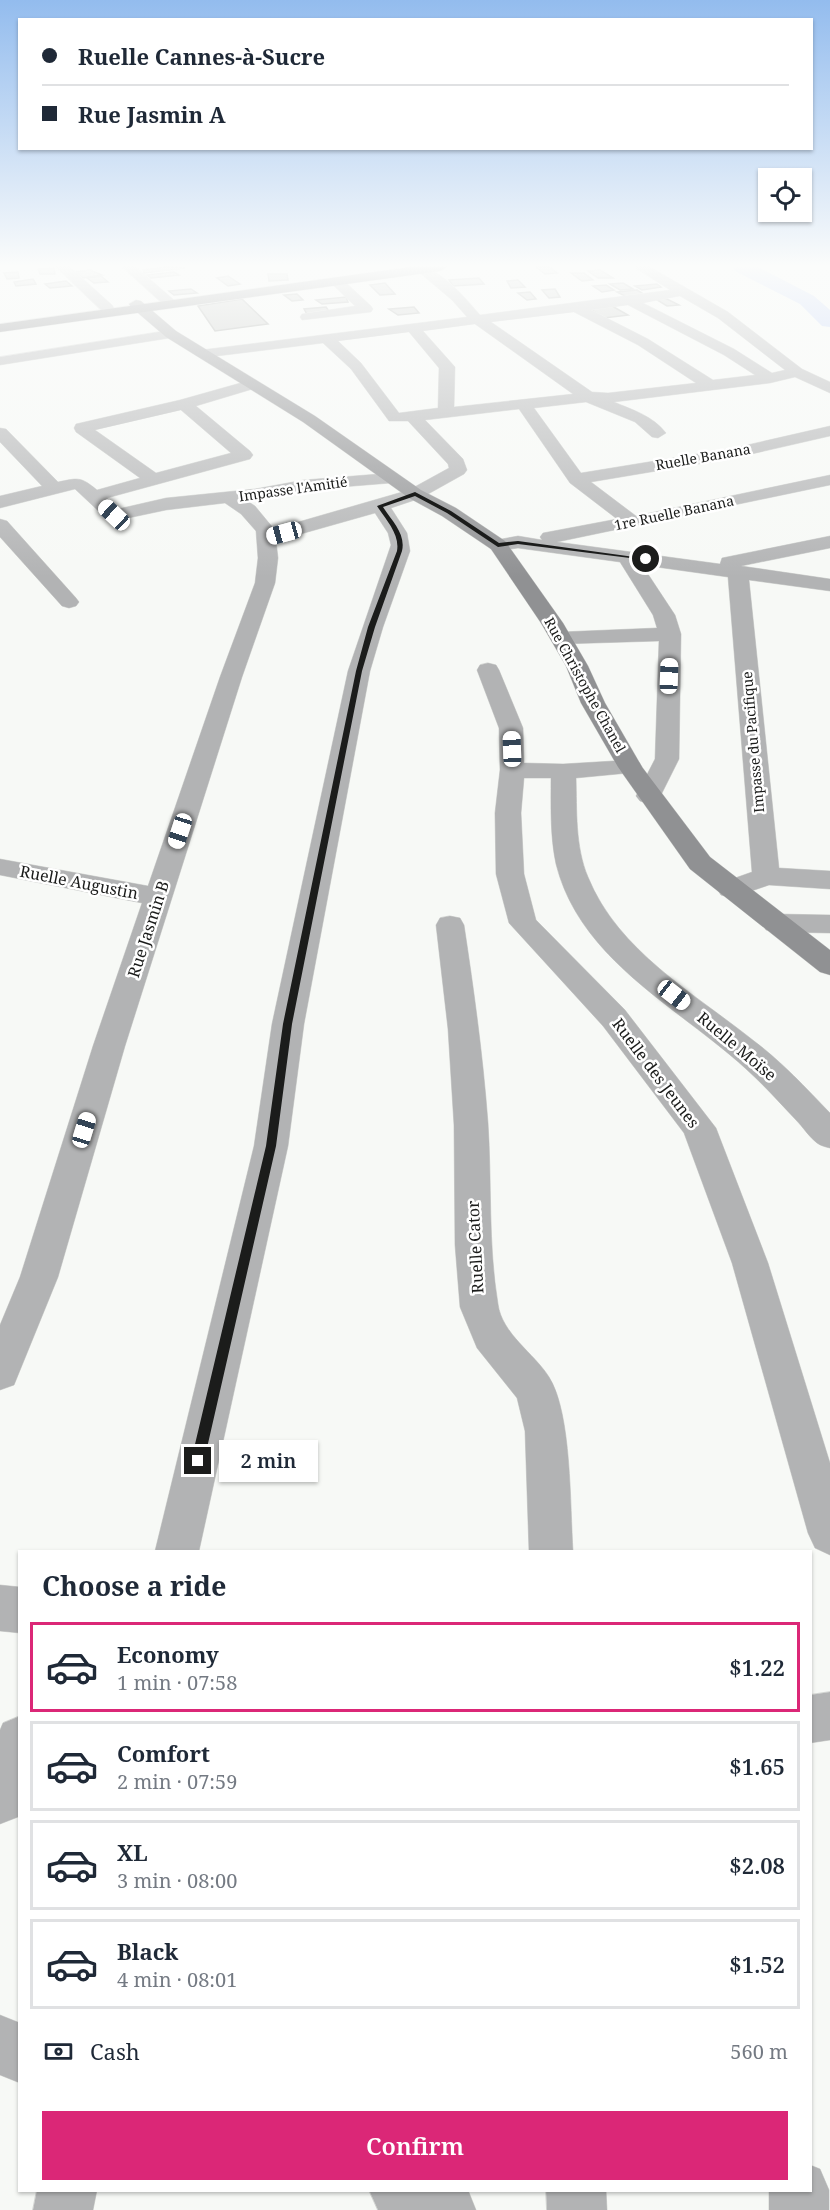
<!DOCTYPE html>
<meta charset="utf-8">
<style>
:root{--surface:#fff;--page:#f6f6f7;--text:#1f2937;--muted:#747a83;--line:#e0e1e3;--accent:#db2777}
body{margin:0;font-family:"Noto Serif",serif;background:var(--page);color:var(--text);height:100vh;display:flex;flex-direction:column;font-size:22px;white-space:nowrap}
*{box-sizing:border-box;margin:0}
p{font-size:20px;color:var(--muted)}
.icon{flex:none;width:33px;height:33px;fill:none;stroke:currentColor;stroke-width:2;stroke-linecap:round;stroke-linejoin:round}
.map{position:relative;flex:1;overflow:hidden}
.drawer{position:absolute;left:18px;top:1550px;width:794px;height:642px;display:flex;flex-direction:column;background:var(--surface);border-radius:0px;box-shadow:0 2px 4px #0004}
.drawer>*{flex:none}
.banner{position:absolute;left:18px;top:18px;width:795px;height:132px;border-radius:0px;box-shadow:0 2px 4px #0004;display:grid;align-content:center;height:132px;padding:0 24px;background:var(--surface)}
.buttons{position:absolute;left:758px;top:168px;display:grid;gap:12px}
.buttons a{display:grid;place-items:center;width:54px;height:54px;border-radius:0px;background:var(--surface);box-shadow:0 2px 4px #0004;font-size:30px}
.end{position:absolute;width:27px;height:27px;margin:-14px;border:8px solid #1b1c1b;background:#fff;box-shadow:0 0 0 3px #fff}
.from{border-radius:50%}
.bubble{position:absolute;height:42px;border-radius:0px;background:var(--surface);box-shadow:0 2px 4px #0004;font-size:20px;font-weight:600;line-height:42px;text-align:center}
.car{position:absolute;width:18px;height:36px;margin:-18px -9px;border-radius:8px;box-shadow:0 0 4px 2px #0007;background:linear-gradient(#fff 24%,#345 0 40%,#fff 0 76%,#345 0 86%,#fff 0)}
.banner b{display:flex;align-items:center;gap:21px;height:57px;font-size:22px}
.banner b+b{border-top:2px solid var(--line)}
.banner i{width:15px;height:15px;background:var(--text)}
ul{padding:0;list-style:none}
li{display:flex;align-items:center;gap:18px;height:90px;margin:0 12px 9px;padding:0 12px;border:3px solid var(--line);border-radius:0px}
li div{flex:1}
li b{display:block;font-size:22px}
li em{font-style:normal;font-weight:600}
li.on{border-color:var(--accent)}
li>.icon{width:54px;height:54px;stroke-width:1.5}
h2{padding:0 24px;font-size:27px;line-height:72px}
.pay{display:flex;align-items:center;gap:15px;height:66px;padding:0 24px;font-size:22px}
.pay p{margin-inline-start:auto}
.button{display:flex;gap:12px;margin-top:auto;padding:12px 24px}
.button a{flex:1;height:69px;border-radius:0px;background:var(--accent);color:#fff;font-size:24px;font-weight:600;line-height:69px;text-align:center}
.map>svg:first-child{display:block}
</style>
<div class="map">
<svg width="830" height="2210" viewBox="0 0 830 2210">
<rect width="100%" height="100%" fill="#f7f9f6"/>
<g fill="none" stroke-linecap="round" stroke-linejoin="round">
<!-- river -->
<path fill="#b4c7f7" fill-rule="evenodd" d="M733 267H758L814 296 830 310V327L822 326 800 304 735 271Z"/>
</g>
<!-- building -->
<g fill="#bbbdba" stroke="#919390" stroke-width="1.5">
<path d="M168 267 185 268 144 273 143 270Z"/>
<path d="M536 267H550L557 273 545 274Z"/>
<path d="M54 268 55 274H40L38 269Z"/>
<path d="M90 270 102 275 83 278 74 272Z"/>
<path d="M600 270 613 278H598L588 271Z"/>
<path d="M18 272 19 278 7 279 4 273Z"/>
<path d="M174 272 179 275 151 278 147 275Z"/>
<path d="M571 273H584L593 280 582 281Z"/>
<path d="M268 274H287L288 280 269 281Z"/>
<path d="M101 276 108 282 94 283 87 278Z"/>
<path d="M228 276 240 284 228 286 217 278Z"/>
<path d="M479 278 484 284 453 286 449 280Z"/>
<path d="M33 279 36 284 16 286 14 282Z"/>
<path d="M518 280 525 287 511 288 507 281Z"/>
<path d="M66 281 72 286 50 288 45 284Z"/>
<path d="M385 283 395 294 380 295 370 285Z"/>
<path d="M623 283 633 289 620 290 610 284Z"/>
<path d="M657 284 661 287 642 290 635 286Z"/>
<path d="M606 285 614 290 602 292 593 286Z"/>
<path d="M191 289 197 293 174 295 169 291Z"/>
<path d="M555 289 560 297 549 298 542 290Z"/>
<path d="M637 290 645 295 625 296 617 292Z"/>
<path d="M530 292 536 299 527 300 518 293Z"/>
<path d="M297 294 303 300 292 301 284 295Z"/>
<path d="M346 297 348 302 322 304 316 300Z"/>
<path d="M654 298H665L679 305 667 306Z"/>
<path d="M242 299 268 324 215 331 198 306Z"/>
<path d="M612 306 628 315 604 318 590 309Z"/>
<path d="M326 307 331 314 308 316 304 309Z"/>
<path d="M414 307 419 313 398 315 389 309Z"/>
</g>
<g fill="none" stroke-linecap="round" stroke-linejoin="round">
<defs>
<g id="street">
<path d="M56 267H70L112 305 114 308 112 311H102Z"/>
<path d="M122 267H136L174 300 172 303H162Z"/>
<path d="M419 267C440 267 467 300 480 315L670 290 634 267H650L728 312 802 369 830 382V393L795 377 770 383 614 402C633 410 653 416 666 433L658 438 652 437 635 422 586 402 534 408 581 473 734 448 830 426V436L734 458 591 482 636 516 830 475V485L557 542 720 564 722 558 830 536V548L741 566 830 579V591L749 580 779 868 830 871V889L769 885 731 898 721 895 717 889 721 883 752 872 728 577 642 565 675 615 681 634 679 759 658 801 649 804 640 801 636 796 655 759 659 641 561 644 553 643 550 638 553 633 561 632 657 628 653 615 620 562 518 548 498 551 491 549 488 545 491 541 518 536 542 540 540 537 543 533 617 519 570 483 519 409 425 420 463 459 467 470 464 474 421 498 391 508 407 533 410 551 383 627 370 671 304 1024 288 1146 199 1551H155L254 1146 272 1024 348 671 391 545 388 533 375 513 276 541 278 558 275 583 242 677 125 1046 58 1277 14 1385 0 1390V1325L20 1277 93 1046 142 903 0 875V859L148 886 220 677 255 583 258 558 256 531 241 514 225 503 166 510 114 521 107 519 75 489 0 508V496L42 486 0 442V428L6 429 58 482C78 478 80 476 97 490L140 478 76 432 74 428 76 424 180 400 251 380 259 385 256 388 196 406 250 451 253 455 250 459 107 498 118 509 166 498 255 489 304 480 391 473 397 474 400 478 397 482 391 483 304 490 246 500 255 506 274 529 409 490 449 468 448 464 408 421H389L351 369 323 343 201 358 194 354 201 350 467 317 452 300 420 273 418 270ZM680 296 718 318 785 370 772 373 734 349 643 303ZM628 305 724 355 755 375 713 380 648 339 591 310ZM574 312 638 345 696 383 608 393 592 392 491 322ZM475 324 573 394 454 407 455 367 423 331ZM409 332 439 368 438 408 399 413 361 363 338 341ZM181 410 231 453 156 473 95 430Z"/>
<path d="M337 278 342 279 371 306 373 309 371 312 302 320 300 317 302 314 355 306 330 282Z"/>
<path d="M171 330 176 331 178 334 176 337 0 365V357Z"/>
<path d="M0 519 7 521 76 598 79 602 76 606 69 608 62 606 0 537Z"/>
<path d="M488 663 496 665 499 670 523 728 524 763 563 764 630 760 639 762 642 767 639 772 576 778C577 810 575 846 588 877 618 951 694 993 754 1041 782 1062 806 1088 830 1113V1148C826 1147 821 1146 817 1143 809 1137 803 1127 796 1120 779 1102 763 1084 745 1068 678 1007 580 960 556 864 550 836 551 807 551 778H524L521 813 524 874 536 920 625 1010 716 1128 768 1263 830 1463V1555L815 1548 808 1533 732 1263 684 1133 603 1026 509 923 496 874 495 813 500 770 499 728 477 670 480 665Z"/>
<path d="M776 914 830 915V933L776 932 766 930 762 923 766 916Z"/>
<path d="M450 916 460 918 464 925C474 991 483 1056 488 1123 492 1183 488 1244 498 1304 502 1334 534 1353 549 1377 572 1413 570 1507 573 1551H529L525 1431 517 1398 477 1348 460 1307 455 1245 454 1125 448 1029 436 925 440 918Z"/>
<path d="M0 1585 20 1587V1633L0 1631Z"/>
<path d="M830 1692V1740L810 1743V1695Z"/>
<path d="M20 1716V1812L18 1817 0 1824V1730L3 1723Z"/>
<path d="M0 2015 20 2023V2083L0 2075Z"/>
<path d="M810 2165 820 2169 829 2190V2210H769V2190H810Z"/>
<path d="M37 2190H97L93 2210H33Z"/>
<path d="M369 2190H468L476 2210H378Z"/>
<path d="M546 2190H606L607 2210H547Z"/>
</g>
<path id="secondary" d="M136 300 141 301 176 331 315 416 421 490 456 508 505 541 563 623 588 666 605 703 642 767 710 857 830 950V975L820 972 690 869 618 767 581 703 566 666 541 623 491 549 442 516 409 498 303 422 166 337 131 307 129 304Z"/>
<path id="primary" d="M410 267H447L441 271 0 332V324Z"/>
</defs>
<!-- street casing -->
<use href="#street" stroke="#d4d6d3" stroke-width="1"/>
<!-- secondary casing -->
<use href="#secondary" stroke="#d4d6d3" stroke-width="1"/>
<!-- primary casing -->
<use href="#primary" stroke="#d4d6d3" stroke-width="1"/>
<!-- street -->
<use href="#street" fill="#b2b3b4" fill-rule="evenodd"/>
<!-- secondary -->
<use href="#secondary" fill="#909193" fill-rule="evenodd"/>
<!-- primary -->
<use href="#primary" fill="#78797c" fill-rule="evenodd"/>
</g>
<!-- sky -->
<linearGradient id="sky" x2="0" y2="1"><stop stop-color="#93bcee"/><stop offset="0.46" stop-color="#fbfcfb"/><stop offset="1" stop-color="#fbfcfb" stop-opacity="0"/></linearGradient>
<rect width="830" height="577" fill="url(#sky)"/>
<!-- route -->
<path fill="#1b1c1b" d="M415 492 451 511 499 543 518 541 649 559 646 560 518 544 498 547 447 513 415 496 383 507C392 521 406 534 402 551L375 627 362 671 292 1024 276 1146 204 1461 198 1467 191 1461 266 1146 283 1024 356 671 368 627 397 551C400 534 386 520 377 506Z"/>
<g text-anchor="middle" stroke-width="5" stroke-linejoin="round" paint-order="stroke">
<!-- far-street labels -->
<g font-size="14" fill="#1b1c1b" stroke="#fff">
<text transform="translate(703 457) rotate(-10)" y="5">Ruelle Banana</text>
<text transform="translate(293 489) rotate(-8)" y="5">Impasse l'Amitié</text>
<text transform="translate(674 513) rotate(-12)" y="5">1re Ruelle Banana</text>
<text transform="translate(585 685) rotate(61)" y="5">Rue Christophe Chanel</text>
<text transform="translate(753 742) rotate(-95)" y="5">Impasse du Pacifique</text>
</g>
<!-- street labels -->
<g font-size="16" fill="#1b1c1b" stroke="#fff">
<text transform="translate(79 882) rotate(11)" y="6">Ruelle Augustin</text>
<text transform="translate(148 929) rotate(-72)" y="6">Rue Jasmin B</text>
<text transform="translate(737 1046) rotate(40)" y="6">Ruelle Moïse</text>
<text transform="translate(656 1073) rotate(53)" y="6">Ruelle des Jeunes</text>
<text transform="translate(475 1247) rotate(-93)" y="6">Ruelle Cator</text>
</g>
</g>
</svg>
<div class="buttons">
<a><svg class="icon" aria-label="locate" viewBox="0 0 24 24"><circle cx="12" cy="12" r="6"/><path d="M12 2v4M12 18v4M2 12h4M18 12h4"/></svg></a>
</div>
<i class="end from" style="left:646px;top:559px"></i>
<i class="end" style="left:198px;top:1461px"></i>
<div class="bubble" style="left:219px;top:1440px;width:99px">2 min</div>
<i class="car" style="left:114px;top:515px;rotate:313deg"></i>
<i class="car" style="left:284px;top:533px;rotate:255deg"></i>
<i class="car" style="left:669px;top:676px;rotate:2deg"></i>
<i class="car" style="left:512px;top:749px;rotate:358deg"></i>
<i class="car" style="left:180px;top:831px;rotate:198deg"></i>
<i class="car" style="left:674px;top:995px;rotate:128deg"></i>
<i class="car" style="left:84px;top:1130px;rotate:17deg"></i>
<div class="banner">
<b><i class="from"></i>Ruelle Cannes-à-Sucre</b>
<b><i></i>Rue Jasmin A</b>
</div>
<section class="drawer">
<h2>Choose a ride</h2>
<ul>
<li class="on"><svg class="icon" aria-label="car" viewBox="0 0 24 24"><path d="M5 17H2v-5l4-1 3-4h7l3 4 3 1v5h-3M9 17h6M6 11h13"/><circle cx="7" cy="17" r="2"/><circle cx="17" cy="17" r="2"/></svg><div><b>Economy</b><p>1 min · 07:58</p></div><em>$1.22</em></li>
<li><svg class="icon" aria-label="car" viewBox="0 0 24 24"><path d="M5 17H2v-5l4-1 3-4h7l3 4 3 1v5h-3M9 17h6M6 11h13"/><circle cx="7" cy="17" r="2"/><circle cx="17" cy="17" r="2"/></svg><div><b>Comfort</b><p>2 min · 07:59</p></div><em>$1.65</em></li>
<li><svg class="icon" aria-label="car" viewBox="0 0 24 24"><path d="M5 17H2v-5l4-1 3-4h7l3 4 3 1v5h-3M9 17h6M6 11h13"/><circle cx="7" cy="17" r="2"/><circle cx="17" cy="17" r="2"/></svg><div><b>XL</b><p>3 min · 08:00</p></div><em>$2.08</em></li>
<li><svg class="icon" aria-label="car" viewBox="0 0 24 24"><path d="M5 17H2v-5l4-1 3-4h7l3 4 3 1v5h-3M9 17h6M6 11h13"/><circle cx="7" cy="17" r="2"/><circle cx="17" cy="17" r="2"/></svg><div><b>Black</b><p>4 min · 08:01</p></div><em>$1.52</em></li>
</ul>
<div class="pay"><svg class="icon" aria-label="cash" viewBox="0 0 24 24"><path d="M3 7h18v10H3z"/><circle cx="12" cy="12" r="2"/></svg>Cash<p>560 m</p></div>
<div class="button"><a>Confirm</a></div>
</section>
</div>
